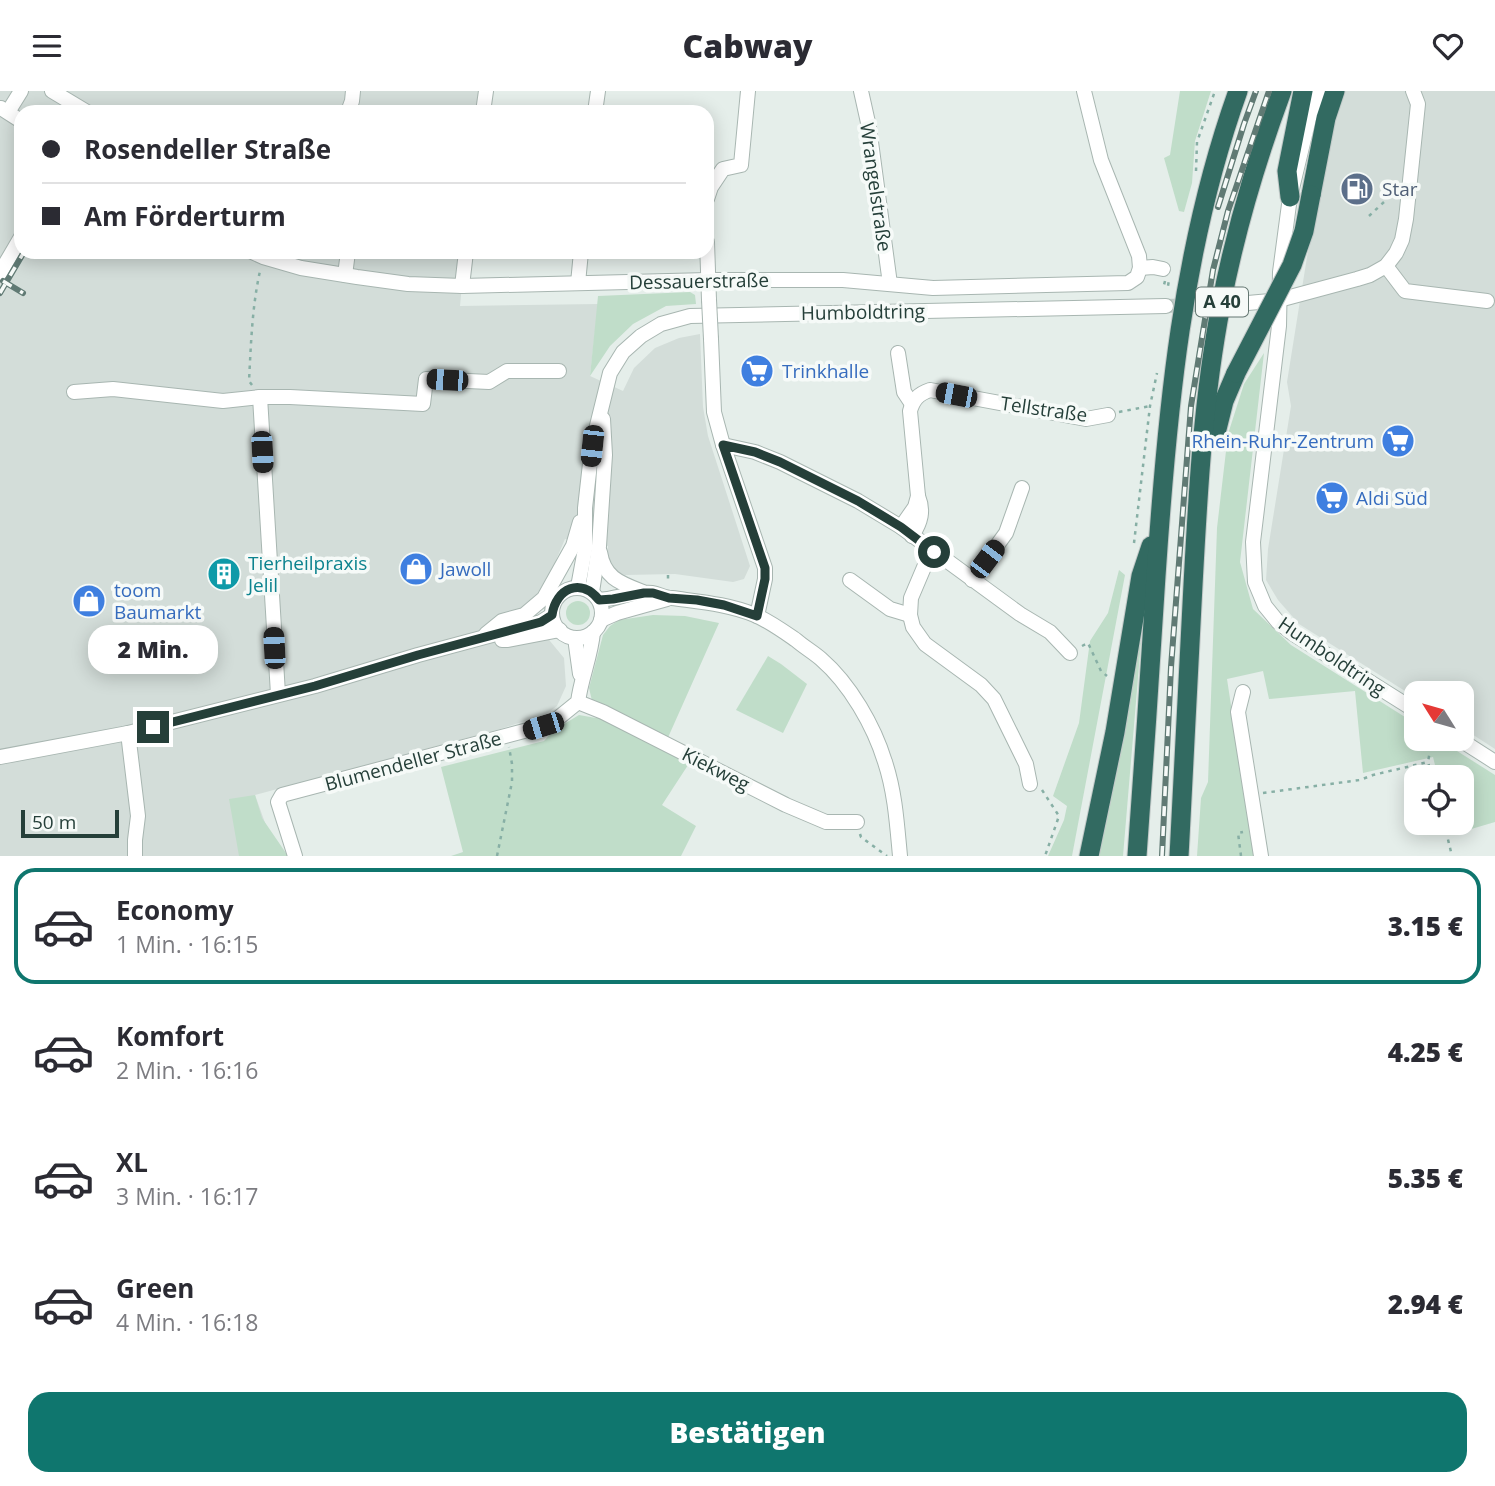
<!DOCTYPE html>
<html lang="de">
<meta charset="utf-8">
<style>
:root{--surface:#fff;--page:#f7f7f7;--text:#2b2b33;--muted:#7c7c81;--line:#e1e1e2;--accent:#0f766e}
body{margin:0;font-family:"Open Sans",sans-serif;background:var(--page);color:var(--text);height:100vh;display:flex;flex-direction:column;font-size:26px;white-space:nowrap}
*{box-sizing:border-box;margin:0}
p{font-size:23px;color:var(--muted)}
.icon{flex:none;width:38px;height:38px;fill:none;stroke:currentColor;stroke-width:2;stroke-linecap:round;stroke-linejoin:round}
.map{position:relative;height:765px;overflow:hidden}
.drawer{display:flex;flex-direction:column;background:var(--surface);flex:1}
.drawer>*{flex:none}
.top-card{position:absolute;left:14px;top:14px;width:700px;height:154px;border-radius:21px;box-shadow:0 4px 18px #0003;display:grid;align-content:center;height:154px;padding:0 28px;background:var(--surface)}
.needle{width:46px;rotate:307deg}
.tools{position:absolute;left:1404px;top:590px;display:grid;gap:14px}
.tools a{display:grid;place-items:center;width:70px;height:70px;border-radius:14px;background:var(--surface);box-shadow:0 4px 18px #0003;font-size:35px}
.scale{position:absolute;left:21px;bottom:18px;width:98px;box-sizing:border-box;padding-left:7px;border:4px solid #253f39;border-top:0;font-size:19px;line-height:24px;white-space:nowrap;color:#253f39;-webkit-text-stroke:5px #f6faf8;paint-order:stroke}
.end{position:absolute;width:32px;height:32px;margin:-16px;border:9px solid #253f39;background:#fff;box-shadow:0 0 0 4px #fff}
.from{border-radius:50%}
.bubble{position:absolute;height:49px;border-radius:21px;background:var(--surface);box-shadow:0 4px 18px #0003;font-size:23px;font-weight:800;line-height:49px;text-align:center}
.car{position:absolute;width:21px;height:42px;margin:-21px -10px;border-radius:9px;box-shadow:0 0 5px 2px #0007;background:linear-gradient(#222 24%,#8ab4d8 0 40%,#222 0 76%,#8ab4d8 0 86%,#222 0)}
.top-card b{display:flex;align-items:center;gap:24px;height:66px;font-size:26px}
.top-card b+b{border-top:2px solid var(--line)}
.top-card i{width:18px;height:18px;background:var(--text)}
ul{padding:12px 0 0;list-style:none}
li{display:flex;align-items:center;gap:21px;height:116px;margin:0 14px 10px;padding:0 14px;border:4px solid transparent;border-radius:21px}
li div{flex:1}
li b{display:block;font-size:26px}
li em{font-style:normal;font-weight:800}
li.current{border-color:var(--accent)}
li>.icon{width:63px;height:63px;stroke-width:1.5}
.cta{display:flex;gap:14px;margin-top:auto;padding:14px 28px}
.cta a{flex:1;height:80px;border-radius:21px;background:var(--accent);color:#fff;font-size:28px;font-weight:800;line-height:80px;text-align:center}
header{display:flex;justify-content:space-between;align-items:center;height:91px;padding:0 28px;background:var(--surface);font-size:32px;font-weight:800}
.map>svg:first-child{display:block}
</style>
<header><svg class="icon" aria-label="menu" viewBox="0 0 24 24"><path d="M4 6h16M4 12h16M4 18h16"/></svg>Cabway<svg class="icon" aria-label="heart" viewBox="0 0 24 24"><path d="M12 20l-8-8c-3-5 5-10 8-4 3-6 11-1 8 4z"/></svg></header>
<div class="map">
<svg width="1495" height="765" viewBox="0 0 1495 765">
<rect width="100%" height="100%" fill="#e5eeea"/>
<!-- built -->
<g fill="#d3ddd9">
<path d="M0 0H479L477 21H21V161H465L460 215 598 213 590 285 623 300 634 277 655 257 679 247 700 243 703 316 708 345 750 475 744 488 733 491 675 483 625 484 617 481 612 476 608 469V455L565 448 553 476 537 503 522 516 564 567 566 595 557 615 546 623 497 639 255 704 277 765H0Z"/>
<path d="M1342 0H1495V658L1461 636V602H1416V607L1299 533 1278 509 1266 489 1268 458 1291 315 1287 291 1307 166Z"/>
</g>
<!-- green -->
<g fill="#c0ddc9">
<path d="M1180 0H1211L1195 50 1192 92 1184 121 1179 120 1164 67 1170 64Z"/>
<path d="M690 201 695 204 696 213 666 215 633 233 610 255 590 285 598 205Z"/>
<path d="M1264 262 1240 471 1253 518 1291 554 1416 633V648H1438L1495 684V731L1451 744 1448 732H1461V686H1438L1433 666 1363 682 1355 600 1269 608 1263 580 1227 588 1254 765H1197L1201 707 1208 691 1217 437 1228 343 1244 293Z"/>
<path d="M1119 479 1125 484 1072 765H1048L1064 729 1067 715 1053 705 1079 632 1090 550 1108 522Z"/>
<circle cx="578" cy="522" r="12"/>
<path d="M653 524 685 525 719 532 666 651 690 671 662 714 696 735 681 765H451L463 761 441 676 544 650 554 639 579 624 596 627 589 597 603 544 610 535 619 529Z"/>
<path d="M1141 551 1123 765H1098L1139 554Z"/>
<path d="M768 565 781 573 807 593 783 642 736 619Z"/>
<path d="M255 704 262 727 288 765H239L229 708Z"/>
</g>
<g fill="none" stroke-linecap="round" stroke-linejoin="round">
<!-- minor-tunnel -->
<path stroke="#bfcbc7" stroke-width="14" stroke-dasharray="14 7" stroke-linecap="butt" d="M1166 215 1248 212"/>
<defs>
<g id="minor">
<path d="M52 0 87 21"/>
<path d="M861 0 869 36 890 193"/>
<path d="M1084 0 1101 69 1139 165 1140 177"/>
<path d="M1320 0 1309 27 1290 106 1280 181 1279 235 1253 451 1255 491 1265 515 1278 531 1292 542 1416 620"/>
<path d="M1 17 21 30"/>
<path d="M8 21 21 0"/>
<path d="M348 21 352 10 353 0"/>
<path d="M483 21 486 0"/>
<path d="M595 21 598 0"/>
<path d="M707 108 711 96 723 78 741 74 748 0"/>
<path d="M707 151 709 209"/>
<path d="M252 161 263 166 301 177 357 186 408 193 462 195 708 189H843L933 197 1128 192 1137 186 1140 177"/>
<path d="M1386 175 1405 200 1487 210"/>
<path d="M1140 177 1153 176 1163 178"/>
<path d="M0 182 21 146"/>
<path d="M345 184 348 161"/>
<path d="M578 192 581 161"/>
<path d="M462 195 466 161"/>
<path d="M1248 212 1279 209 1357 188 1370 184 1386 175 1396 162 1402 149 1406 128 1418 13 1413 0"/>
<path d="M711 248 714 321 723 354 765 477V488L757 525"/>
<path d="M898 262 904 301 912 313"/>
<path d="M74 301 113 298 223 310 260 306H290L423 313 426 288 489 291 507 280H559"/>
<path d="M260 306 278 603"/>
<path d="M723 354 755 361 780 371 858 410 901 436 1020 523 1050 541 1070 562"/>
<path d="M918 405 910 320C913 309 918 303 930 299L1086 328 1108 324"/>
<path d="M901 436 915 416 918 405C924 420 921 431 912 445"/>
<path d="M600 461C604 487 620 492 643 501"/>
<path d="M934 461 925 474 911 507 910 524 913 536 925 553 981 594 994 608 1026 673 1030 693"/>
<path d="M850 489 890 518 910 524"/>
<path d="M972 489 1006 442 1022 397"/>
<path d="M578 496 585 458V417L592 355 610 282 623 261 641 245 661 233 690 225 1166 215"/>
<circle cx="577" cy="522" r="25"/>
<path d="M592 501 599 455 605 364 603 328"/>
<path d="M599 509C616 508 636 500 652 502 659 503 665 507 672 507 701 511 728 513 755 524 769 530 783 540 796 549 804 556 813 561 821 568 850 593 874 635 885 671 895 701 897 733 900 765"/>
<path d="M601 529 617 522 667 508"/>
<path d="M486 543 502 530 524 524 544 507 573 455 580 431"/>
<path d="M575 547 580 583"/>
<path d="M502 549H508L560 539"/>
<path d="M1243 601 1238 621 1261 765"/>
<path d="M578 611 603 621 786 714 826 731H857"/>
<path d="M128 642 138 725 135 749V765"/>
<path d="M1459 648 1495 671"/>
<path d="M0 666 128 642 315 595 418 564 541 531 552 524"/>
<path d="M295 765 278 711 282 704 543 635 557 628 578 611C581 587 591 565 593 541"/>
</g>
<g id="highway">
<path d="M1311 104 1326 27 1335 0"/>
<path d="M1290 106 1287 80 1303 0"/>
<path d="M1215 346 1224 310 1236 282"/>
<path d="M1089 765 1115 641 1141 485 1151 455"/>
<path d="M1137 765C1144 672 1150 578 1156 485 1167 320 1182 156 1238 0"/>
<path d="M1179 765C1184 675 1188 585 1193 494 1198 401 1203 307 1221 214 1235 141 1256 70 1282 0"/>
</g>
</defs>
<!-- minor casing -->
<use href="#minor" stroke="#a8b6b1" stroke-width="16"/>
<!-- highway casing -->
<use href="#highway" stroke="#c2c9c8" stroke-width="21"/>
<!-- path -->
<g stroke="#87afa5" stroke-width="2.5" stroke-dasharray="3.5 5" stroke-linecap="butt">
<path d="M1196 80 1197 51 1215 0"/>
<path d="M1369 125 1385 110"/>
<path d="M1165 190 1164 194 1168 195 1169 189"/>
<path d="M252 294 249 290C251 253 252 216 260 180"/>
<path d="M1119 321 1150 315"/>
<path d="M1134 452 1150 315 1157 282"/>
<path d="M668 484V491"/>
<path d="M1082 555 1088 552 1101 580 1107 585"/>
<path d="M1432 648 1428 671 1432 686"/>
<path d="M1042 699 1059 725 1045 765"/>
<path d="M1263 702 1360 689 1373 684 1428 671"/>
<path d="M1444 732 1452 765"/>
<path d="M860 743 861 746 887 765"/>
<path d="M497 765 512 691V673L509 656"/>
<path d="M1241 765 1238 742 1243 741"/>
</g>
<!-- minor -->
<use href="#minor" stroke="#fff" stroke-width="14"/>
<!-- highway -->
<use href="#highway" stroke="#326a61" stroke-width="19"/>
<defs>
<g id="rail">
<path d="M1218 116 1244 33 1256 0"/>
<path d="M3 190 23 202"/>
<path d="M0 202 24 161"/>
<path d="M1162 765 1171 576 1191 315 1213 179 1228 120 1269 0"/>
</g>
</defs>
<!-- rail casing -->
<use href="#rail" stroke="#607a74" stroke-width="6"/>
<!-- rail -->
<use href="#rail" stroke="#f6faf8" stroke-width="3.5" stroke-dasharray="10" stroke-linecap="butt"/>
<defs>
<path id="minor-bridge" d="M709 209 711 248"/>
<path id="highway-bridge" d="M1236 282 1292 174 1304 140 1311 104"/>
</defs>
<!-- minor-bridge casing -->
<use href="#minor-bridge" stroke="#a8b6b1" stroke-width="16" stroke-linecap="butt"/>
<!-- highway-bridge casing -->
<use href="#highway-bridge" stroke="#c2c9c8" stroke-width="21" stroke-linecap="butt"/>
<!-- minor-bridge -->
<use href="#minor-bridge" stroke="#fff" stroke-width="14"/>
<!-- highway-bridge -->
<use href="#highway-bridge" stroke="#326a61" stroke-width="19"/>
</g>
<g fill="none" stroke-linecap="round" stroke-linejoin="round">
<!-- route -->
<path stroke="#253f39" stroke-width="9" d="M153 636 315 595 418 564 541 531 552 524C556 497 581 486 599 509L613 508 644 502H653L669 507 697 509 724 514 757 525 765 488V477L723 354 755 361 780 371 858 410 901 436 934 461"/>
</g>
<!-- icons -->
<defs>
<symbol id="fuel-disc" viewBox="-11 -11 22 22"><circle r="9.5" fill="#5c6f8a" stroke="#f6faf8"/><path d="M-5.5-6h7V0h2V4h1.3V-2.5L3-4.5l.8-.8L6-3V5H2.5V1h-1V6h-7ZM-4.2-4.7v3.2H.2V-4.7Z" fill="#fff"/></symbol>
<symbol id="supermarket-disc" viewBox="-11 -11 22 22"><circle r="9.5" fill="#3f7fe0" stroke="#f6faf8"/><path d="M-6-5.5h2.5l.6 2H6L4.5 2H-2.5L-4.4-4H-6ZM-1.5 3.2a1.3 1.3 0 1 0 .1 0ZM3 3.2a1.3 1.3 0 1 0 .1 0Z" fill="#fff"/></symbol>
<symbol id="shop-disc" viewBox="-11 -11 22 22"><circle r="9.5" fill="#3f7fe0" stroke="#f6faf8"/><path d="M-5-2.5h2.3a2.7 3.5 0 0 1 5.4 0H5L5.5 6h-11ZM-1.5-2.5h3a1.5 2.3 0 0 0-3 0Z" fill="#fff"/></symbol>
<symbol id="building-disc" viewBox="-11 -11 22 22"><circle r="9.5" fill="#0f9aa8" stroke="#f6faf8"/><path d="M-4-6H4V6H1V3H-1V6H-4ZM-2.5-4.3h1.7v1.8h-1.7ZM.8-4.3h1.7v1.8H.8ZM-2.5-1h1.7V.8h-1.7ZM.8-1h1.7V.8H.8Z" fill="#fff"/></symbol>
</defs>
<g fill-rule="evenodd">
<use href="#fuel-disc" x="1338" y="79" width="38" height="38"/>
<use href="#supermarket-disc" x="738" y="261" width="38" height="38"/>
<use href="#supermarket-disc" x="1379" y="331" width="38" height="38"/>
<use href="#supermarket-disc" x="1313" y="388" width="38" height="38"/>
<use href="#shop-disc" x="397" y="459" width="38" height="38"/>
<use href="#building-disc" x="205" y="464" width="38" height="38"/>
<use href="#shop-disc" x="70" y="491" width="38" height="38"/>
</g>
<g text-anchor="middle" stroke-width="7" stroke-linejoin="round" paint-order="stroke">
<!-- shield labels -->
<rect fill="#f6faf8" stroke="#647772" stroke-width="2" x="1196" y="196.5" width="52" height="29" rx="5"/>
<g font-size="18" font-weight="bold" fill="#253f39">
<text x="1222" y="217">A 40</text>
</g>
<!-- street labels -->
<g font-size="19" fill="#253f39" stroke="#f6faf8">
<text transform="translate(876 96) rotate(82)" y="7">Wrangelstraße</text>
<text transform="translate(699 190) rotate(-1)" y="7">Dessauerstraße</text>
<text transform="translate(863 221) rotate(-1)" y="7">Humboldtring</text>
<text transform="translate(1044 318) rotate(8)" y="7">Tellstraße</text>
<text transform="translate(1332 565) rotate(34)" y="7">Humboldtring</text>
<text transform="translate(413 670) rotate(-15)" y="7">Blumendeller Straße</text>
<text transform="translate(716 678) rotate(27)" y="7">Kiekweg</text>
</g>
<!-- service labels -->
<g font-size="19" fill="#4e5e75" stroke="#f6faf8" text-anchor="start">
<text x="1382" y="105">Star</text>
</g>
<!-- shop labels -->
<g font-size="19" fill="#366cbe" stroke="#f6faf8" text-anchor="start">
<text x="782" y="287">Trinkhalle</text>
<text x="1374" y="357" text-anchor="end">Rhein-Ruhr-Zentrum</text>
<text x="1356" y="414">Aldi Süd</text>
<text x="440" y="485">Jawoll</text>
<text x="114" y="506">toom<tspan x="114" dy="22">Baumarkt</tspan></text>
</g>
<!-- culture labels -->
<g font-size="19" fill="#0d838f" stroke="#f6faf8" text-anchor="start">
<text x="248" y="479">Tierheilpraxis<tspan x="248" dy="22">Jelil</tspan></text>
</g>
</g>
</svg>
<div class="tools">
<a><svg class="needle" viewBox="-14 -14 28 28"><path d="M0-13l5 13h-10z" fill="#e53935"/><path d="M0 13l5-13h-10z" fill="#7c7c81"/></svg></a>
<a><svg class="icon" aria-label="locate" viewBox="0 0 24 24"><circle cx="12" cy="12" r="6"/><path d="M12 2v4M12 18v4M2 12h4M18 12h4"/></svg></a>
</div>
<div class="scale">50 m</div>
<i class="end from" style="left:934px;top:461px"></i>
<i class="end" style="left:153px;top:636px"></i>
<div class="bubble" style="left:88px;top:534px;width:130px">2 Min.</div>
<i class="car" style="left:447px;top:289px;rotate:273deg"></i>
<i class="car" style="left:956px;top:304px;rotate:281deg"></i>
<i class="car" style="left:592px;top:355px;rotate:186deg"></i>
<i class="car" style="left:262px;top:361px;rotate:177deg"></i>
<i class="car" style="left:987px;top:468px;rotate:37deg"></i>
<i class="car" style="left:274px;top:557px;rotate:357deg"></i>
<i class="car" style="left:543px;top:635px;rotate:253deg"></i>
<div class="top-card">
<b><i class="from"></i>Rosendeller Straße</b>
<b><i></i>Am Förderturm</b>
</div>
</div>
<section class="drawer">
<ul>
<li class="current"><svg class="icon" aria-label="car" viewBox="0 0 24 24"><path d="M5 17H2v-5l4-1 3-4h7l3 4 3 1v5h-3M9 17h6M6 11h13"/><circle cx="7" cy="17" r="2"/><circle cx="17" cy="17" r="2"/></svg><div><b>Economy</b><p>1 Min. · 16:15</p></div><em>3.15 €</em></li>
<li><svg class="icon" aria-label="car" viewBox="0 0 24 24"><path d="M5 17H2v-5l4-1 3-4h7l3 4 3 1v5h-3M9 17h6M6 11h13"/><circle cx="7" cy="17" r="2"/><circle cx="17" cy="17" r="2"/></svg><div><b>Komfort</b><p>2 Min. · 16:16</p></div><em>4.25 €</em></li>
<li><svg class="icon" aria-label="car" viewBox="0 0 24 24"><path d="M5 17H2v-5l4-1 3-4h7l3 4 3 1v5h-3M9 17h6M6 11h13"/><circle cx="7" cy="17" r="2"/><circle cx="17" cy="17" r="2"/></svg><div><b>XL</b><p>3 Min. · 16:17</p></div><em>5.35 €</em></li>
<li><svg class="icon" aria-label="car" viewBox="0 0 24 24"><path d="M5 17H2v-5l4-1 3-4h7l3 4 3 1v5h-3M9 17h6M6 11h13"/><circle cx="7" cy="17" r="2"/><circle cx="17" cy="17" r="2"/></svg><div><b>Green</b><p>4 Min. · 16:18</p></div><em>2.94 €</em></li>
</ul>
<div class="cta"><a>Bestätigen</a></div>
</section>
